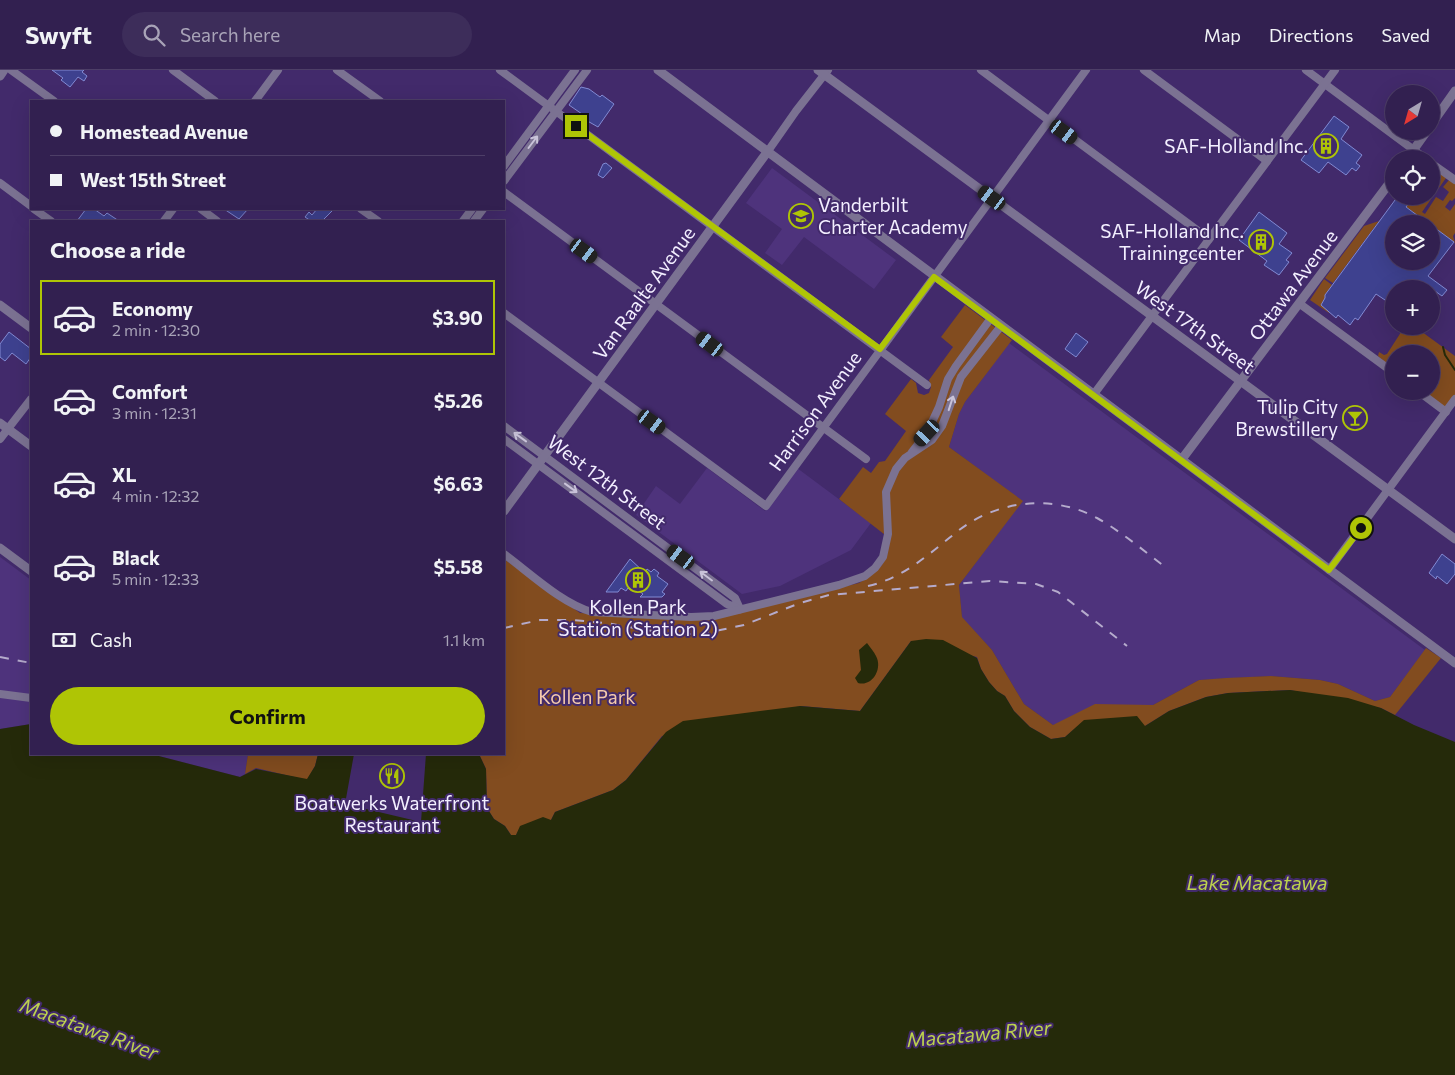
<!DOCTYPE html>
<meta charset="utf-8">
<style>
:root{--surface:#322050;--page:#3d2d5a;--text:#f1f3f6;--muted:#a8a3b7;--line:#4d3e67;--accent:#afc505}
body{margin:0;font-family:Commissioner,sans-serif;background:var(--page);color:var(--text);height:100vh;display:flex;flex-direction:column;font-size:19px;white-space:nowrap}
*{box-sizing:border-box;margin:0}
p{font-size:16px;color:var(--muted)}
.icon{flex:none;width:28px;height:28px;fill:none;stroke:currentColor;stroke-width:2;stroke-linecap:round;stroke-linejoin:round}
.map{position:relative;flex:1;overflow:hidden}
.details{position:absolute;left:30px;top:150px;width:475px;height:535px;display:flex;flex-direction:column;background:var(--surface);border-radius:0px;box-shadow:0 5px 20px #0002,0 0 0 1px var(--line)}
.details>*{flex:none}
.guide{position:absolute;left:30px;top:30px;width:475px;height:110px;border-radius:0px;box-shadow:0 5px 20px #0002,0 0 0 1px var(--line);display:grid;align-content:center;height:110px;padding:0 20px;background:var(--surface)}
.needle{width:32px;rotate:217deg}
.tools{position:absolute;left:1385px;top:15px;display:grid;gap:10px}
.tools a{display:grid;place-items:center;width:55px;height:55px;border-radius:50%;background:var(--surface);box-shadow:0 5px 20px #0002,0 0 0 1px var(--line);font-size:25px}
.end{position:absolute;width:22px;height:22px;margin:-11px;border:6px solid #afc505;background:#111;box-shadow:0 0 0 2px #111}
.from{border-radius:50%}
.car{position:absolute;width:15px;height:30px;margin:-15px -8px;border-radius:6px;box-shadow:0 0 4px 1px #0007;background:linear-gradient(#222 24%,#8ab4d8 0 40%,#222 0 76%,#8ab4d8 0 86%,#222 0)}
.guide b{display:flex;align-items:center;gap:18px;height:48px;font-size:19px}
.guide b+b{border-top:1px solid var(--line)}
.guide i{width:12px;height:12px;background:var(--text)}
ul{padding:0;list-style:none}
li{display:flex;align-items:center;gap:15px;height:75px;margin:0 10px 8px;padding:0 10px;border:2px solid transparent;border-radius:0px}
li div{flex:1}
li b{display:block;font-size:19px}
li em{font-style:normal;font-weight:700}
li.active{border-color:var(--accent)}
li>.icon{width:45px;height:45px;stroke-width:1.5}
h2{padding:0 20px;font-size:22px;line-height:60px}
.pay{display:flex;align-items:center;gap:12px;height:55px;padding:0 20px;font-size:19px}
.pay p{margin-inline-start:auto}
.cta{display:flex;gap:10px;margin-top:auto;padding:10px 20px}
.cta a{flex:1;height:58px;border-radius:30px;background:var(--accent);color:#111;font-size:20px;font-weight:700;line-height:58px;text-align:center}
header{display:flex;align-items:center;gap:30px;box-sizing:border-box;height:70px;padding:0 25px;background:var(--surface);border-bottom:1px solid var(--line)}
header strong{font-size:24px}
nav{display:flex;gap:28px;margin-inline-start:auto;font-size:18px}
.search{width:350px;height:45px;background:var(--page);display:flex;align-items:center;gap:12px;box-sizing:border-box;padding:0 18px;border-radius:28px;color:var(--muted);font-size:19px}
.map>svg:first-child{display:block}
</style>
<header>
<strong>Swyft</strong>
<div class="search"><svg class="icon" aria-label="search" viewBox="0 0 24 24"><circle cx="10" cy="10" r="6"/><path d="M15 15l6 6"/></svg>Search here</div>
<nav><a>Map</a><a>Directions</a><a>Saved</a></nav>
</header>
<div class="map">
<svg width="1455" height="1005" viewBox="0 0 1455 1005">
<rect width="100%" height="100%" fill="#422a6b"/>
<!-- built -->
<g fill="#4e337c">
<path d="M772 98 896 190 874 219 804 167 782 195 765 183 782 159 746 133Z"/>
<path d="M1009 273 1425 580 1390 627 1375 631 1338 614 1320 610 1271 606 1199 610 1153 635 1053 655 1024 634 992 580 962 548 959 515 1022 431 949 377 959 344 965 332Z"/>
<path d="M707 398 765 441 797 398 871 453 851 480 780 516 742 524 636 445 656 416 680 434Z"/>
<path d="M0 487 31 510V654L0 659Z"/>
<path d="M151 684H248L245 704 240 707Z"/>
</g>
<!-- green -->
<g fill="#824c1f">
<path d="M1435 99 1446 108 1422 142 1425 144 1436 127 1443 131 1449 122 1443 117 1449 110 1455 113V128L1452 131 1450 130 1445 137 1450 141 1455 134V163L1453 166 1455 173 1406 137 1414 126H1431V104Z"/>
<path d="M1379 151 1333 213 1325 208 1364 156Z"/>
<path d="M1324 209 1332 215 1325 225 1329 243 1310 230Z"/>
<path d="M965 235 1012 270 965 332 959 344 949 377 1023 431 959 515 962 547 992 580 1024 634 1053 655 1095 634 1153 635 1199 610 1226 608 1271 606 1320 610 1338 614 1375 631 1390 627 1426 578 1441 588 1395 645 1381 638 1290 620 1228 623 1206 627 1169 641 1145 656 1085 650 1065 667 1051 669 1030 657 1014 641 1005 626 997 621 989 612 981 599 977 587 911 571 860 641 801 636 662 666 626 710 613 720 555 742 551 750 521 756 516 765H511L505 756 494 749 487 738 486 699 479 684H504V489L580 543 700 550 739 543 859 513C879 501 889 493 889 468L839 429 863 397 871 403 879 392 885 391 906 361 885 344 911 309 916 313 918 323 924 325 929 323 931 317 929 310 953 277 941 267Z"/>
<path d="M1405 256 1418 259 1455 286V325L1445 338 1423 321H1431V284H1394V300L1378 286 1379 282 1384 285 1387 284Z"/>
<path d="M248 684H318L315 696 307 710 256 698 245 704Z"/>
</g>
<!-- water -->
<g fill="#252a0a">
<path d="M926 569 943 570 977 588 981 599 989 612 997 621 1005 626 1014 641 1030 657 1051 669 1065 667 1084 650 1137 646 1145 656 1169 641 1206 627 1228 623 1290 620 1348 628 1381 638 1414 655 1455 672V1005H0V659L31 654V684H151L240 707 256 699 307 709 315 696 318 684H354L345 734 421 752 426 684H479L486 699 487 738 494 749 505 756 511 765H516L520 756 543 747 551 750 555 742 613 720 626 710 666 662 683 651 800 636 860 641 911 571Z"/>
<path d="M867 573C870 577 874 582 876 586 883 599 872 617 858 613L855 608 861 600 859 580Z"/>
</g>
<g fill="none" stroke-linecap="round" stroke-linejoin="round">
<!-- stream -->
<path stroke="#252a0a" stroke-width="2" d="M1443 277 1445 285 1455 300"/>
</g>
<!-- building -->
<g fill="#3e418f" stroke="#818ad3">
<path d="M52 0H84L82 2 87 6 84 11 78 7 70 17 61 10 63 8Z"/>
<path d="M581 17 589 19 600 27 602 25 614 34 598 57 584 49 582 44 569 35Z"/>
<path d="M1334 46 1349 57 1341 69 1362 85 1356 93 1360 96 1356 101 1352 98 1346 105 1328 92 1319 103 1301 90Z"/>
<path d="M606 93 612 98 603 108 598 105 603 94Z"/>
<path d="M1398 126H1414L1406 137 1429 154H1394V191H1431V155L1454 172 1428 206 1447 220 1442 226 1432 219H1394V236L1376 224 1358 250 1355 248 1350 255 1338 245 1336 248 1321 235 1325 228V225Z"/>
<path d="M86 139H94L104 146 107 143 119 151H77Z"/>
<path d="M224 139H248L239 149Z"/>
<path d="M317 139H330L332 141 322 151H311L305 147 309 142 312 145Z"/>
<path d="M1259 142 1287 163 1279 174 1292 183 1286 190 1289 192 1279 205 1264 195 1267 191 1239 170Z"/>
<path d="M9 262 31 279V287L26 294 12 283 5 291 0 287V274Z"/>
<path d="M1076 263 1088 272 1076 287 1065 279Z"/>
<path d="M1442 484 1455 494V504L1447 514 1437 506 1436 509 1429 503Z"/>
<path d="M630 489 645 503 647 499 651 502 654 499 659 503 657 506 668 514 662 522 665 524 662 527H640L643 524 635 518 633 521 628 518 626 521 621 518 618 522H606Z"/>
</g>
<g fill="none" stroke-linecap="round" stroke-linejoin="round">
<!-- minor -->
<g stroke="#7b7292" stroke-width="8">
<path d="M11 0 54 31"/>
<path d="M173 0 215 31"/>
<path d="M337 0 380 31"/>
<path d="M500 0 927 315"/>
<path d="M981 0 1209 169"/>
<path d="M1144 0 1267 91"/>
<path d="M1306 0 1426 89"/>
<path d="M255 31 278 0"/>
<path d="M768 81 796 41 828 0"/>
<path d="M1431 93 1455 110"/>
<path d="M504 96 575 0"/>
<path d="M504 111 587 0"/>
<path d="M0 113 31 136"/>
<path d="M504 122 866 389"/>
<path d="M34 139 51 151"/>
<path d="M201 139 217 151"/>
<path d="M361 139 378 151"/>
<path d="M164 151 173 139"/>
<path d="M463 151 472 139"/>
<path d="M474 151 483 139"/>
<path d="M1300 234 1394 303"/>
<path d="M504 243 766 436 1086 0"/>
<path d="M1418 321 1446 342"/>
<path d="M1094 324 1335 0"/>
<path d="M504 356 735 528 740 539"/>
<path d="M0 369 31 329"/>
<path d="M504 369 727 534 740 539"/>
<path d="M912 382 927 363 939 337 948 309 956 296 991 248"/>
<path d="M504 484C530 503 561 533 592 542L691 547 714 546 839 515 865 506 875 498 883 487 888 464 886 422 896 399 905 388 932 370 942 356 961 307 1001 256"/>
<path d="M1329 500 1455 329"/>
<path d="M0 624 31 628"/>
</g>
<!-- tertiary -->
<g stroke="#7b7292" stroke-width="9">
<path d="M658 0 1455 593"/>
<path d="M818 0 1455 469"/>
<path d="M0 6 4 0"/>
<path d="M1431 55 1455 21"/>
<path d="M1407 89 1427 61"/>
<path d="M0 235 31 258"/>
<path d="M0 353 31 376"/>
<path d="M1182 389 1394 107"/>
<path d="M504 441 768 81"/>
<path d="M0 478 31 501"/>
</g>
<!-- rail -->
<g stroke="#b5abcc" stroke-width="2" stroke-dasharray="9 9" stroke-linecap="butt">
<path d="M868 516C904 508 930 483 958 461 997 430 1053 424 1097 448 1122 462 1145 482 1168 499"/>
<path d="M504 558 540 550H571L606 553 670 564H701L744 555 800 533 829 525 990 511 1036 514 1058 522 1127 576"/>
<path d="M0 587 31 593"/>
</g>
</g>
<!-- one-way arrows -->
<defs><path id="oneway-shaft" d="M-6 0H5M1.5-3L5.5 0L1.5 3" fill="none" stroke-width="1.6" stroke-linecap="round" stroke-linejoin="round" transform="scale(1.25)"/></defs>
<g stroke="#c9c3d9">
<use href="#oneway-shaft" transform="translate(533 72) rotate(-53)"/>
<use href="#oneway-shaft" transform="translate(951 333) rotate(-72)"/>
<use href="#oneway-shaft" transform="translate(520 367) rotate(-144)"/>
<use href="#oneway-shaft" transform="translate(571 418) rotate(36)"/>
<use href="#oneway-shaft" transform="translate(706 506) rotate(-143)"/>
</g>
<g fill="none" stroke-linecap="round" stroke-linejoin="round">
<!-- route -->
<path stroke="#afc505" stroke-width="6" d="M576 56 880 279 934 207 1329 500 1361 458"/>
</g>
<!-- icons -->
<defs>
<symbol id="building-ring" viewBox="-11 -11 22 22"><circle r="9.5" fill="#422a6b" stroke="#afc505" stroke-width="1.5"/><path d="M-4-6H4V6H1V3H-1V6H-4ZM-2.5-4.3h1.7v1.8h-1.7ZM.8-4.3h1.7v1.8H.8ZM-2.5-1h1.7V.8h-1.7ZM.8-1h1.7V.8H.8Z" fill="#afc505"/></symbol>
<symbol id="school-ring" viewBox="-11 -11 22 22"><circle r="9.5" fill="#422a6b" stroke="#afc505" stroke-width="1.5"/><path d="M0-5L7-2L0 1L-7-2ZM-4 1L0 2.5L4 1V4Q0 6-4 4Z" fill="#afc505"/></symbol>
<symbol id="bar-ring" viewBox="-11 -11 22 22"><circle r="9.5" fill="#422a6b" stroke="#afc505" stroke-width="1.5"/><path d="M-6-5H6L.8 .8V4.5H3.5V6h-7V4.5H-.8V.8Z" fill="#afc505"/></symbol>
<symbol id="restaurant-ring" viewBox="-11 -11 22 22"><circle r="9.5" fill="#422a6b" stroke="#afc505" stroke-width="1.5"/><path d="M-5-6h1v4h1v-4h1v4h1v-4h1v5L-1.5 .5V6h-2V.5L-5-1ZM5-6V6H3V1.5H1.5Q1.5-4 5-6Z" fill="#afc505"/></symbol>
</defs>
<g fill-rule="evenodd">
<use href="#building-ring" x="1312" y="62" width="28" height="28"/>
<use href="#school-ring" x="787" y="132" width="28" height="28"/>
<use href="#building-ring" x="1247" y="158" width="28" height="28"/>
<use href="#bar-ring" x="1341" y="334" width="28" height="28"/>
<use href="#building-ring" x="624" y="496" width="28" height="28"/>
<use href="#restaurant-ring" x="378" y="692" width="28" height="28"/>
</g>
<g text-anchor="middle" stroke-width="4" stroke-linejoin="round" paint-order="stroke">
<!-- poi labels -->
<g font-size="19" fill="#f3efff" stroke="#422a6b" text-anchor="end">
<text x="1308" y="83">SAF-Holland Inc.</text>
<text x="818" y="142" text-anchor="start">Vanderbilt<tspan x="818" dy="22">Charter Academy</tspan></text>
<text x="1244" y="168">SAF-Holland Inc.<tspan x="1244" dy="22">Trainingcenter</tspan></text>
<text x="1338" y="344">Tulip City<tspan x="1338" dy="22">Brewstillery</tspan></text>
<text x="638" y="544" text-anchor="middle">Kollen Park<tspan x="638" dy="22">Station (Station 2)</tspan></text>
<text x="392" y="740" text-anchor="middle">Boatwerks Waterfront<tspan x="392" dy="22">Restaurant</tspan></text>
</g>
<!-- street labels -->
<g font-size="19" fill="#f3efff" stroke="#422a6b">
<text transform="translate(1293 215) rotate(-53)" y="7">Ottawa Avenue</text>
<text transform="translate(644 223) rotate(-54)" y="7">Van Raalte Avenue</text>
<text transform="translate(1195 257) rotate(36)" y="7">West 17th Street</text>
<text transform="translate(815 341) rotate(-54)" y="7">Harrison Avenue</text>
<text transform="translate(607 412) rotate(37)" y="7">West 12th Street</text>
</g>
<!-- park labels -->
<g font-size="19" fill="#f4caac" stroke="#422a6b">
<text x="587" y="634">Kollen Park</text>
</g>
<!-- water labels -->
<g font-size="20" font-style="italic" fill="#bdd24e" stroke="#422a6b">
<text x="1257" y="820">Lake Macatawa</text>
<text transform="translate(89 959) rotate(20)" y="7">Macatawa River</text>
<text transform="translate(979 964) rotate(-5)" y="7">Macatawa River</text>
</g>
</g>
</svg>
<div class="tools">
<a><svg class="needle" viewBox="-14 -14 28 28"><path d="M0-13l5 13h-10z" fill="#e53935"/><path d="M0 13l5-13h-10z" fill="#a8a3b7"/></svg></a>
<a><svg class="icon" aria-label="locate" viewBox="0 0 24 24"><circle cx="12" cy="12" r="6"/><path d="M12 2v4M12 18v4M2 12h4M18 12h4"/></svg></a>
<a><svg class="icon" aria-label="layers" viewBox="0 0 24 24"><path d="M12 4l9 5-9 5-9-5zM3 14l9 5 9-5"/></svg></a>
<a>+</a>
<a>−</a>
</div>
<i class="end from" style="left:1361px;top:458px"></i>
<i class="end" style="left:576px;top:56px"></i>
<i class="car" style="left:1064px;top:62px;rotate:126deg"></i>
<i class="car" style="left:992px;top:128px;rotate:306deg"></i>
<i class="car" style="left:584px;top:181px;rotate:126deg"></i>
<i class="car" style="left:710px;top:274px;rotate:307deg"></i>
<i class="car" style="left:652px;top:352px;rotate:126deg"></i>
<i class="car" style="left:927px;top:363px;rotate:223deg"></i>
<i class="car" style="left:681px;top:487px;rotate:306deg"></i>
<div class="guide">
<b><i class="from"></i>Homestead Avenue</b>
<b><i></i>West 15th Street</b>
</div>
<section class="details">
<h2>Choose a ride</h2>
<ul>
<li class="active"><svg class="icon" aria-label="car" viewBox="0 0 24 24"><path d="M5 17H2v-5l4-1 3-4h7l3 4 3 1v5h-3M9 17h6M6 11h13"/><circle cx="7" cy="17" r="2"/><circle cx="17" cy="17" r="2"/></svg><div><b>Economy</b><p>2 min · 12:30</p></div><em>$3.90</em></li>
<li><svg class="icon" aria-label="car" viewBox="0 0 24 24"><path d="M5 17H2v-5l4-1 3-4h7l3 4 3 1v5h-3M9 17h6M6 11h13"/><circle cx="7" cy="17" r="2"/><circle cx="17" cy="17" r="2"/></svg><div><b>Comfort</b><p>3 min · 12:31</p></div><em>$5.26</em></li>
<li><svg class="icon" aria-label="car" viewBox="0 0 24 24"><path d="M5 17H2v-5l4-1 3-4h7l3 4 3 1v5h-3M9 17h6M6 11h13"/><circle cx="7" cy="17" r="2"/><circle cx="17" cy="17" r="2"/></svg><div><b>XL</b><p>4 min · 12:32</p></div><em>$6.63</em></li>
<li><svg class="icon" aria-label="car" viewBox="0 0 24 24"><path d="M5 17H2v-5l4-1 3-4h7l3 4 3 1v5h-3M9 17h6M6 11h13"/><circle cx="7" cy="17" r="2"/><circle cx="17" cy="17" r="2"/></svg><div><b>Black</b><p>5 min · 12:33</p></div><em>$5.58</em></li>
</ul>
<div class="pay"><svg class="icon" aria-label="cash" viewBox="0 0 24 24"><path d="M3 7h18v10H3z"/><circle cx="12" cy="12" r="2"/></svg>Cash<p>1.1 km</p></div>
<div class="cta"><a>Confirm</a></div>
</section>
</div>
